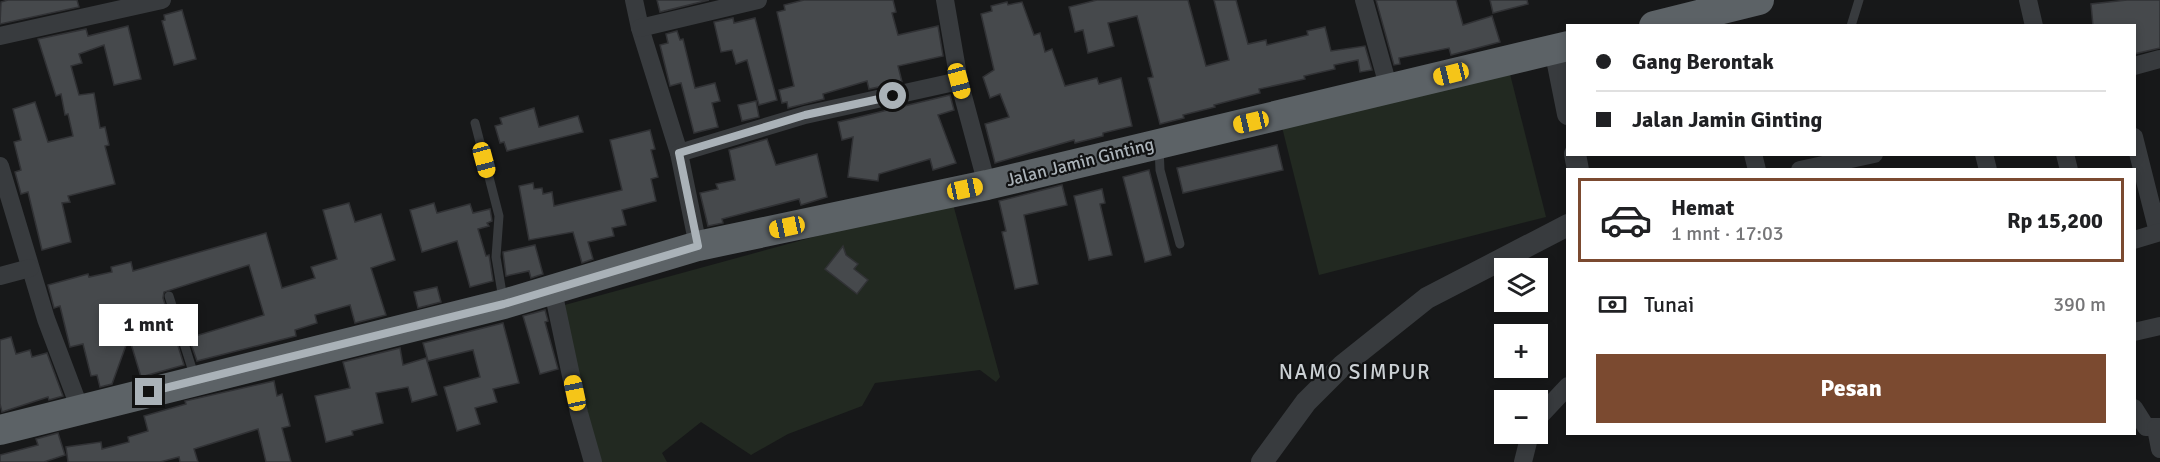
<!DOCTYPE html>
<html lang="id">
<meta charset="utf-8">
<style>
:root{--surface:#fff;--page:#f2f2f2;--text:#202124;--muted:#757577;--line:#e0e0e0;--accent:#7b4a30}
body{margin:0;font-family:Signika,sans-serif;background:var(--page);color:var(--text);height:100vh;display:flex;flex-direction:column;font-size:22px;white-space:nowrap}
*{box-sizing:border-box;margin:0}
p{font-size:20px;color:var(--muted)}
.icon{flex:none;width:33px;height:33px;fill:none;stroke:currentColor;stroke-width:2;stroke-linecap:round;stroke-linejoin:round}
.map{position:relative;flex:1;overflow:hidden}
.side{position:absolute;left:1566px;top:168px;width:570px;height:267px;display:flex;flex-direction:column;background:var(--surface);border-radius:0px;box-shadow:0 3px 9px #0003}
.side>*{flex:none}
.hud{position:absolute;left:1566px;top:24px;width:570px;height:132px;border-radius:0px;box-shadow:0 3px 9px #0003;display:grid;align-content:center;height:132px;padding:0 30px;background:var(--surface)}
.tools{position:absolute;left:1494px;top:258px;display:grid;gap:12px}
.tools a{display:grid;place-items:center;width:54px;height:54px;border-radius:0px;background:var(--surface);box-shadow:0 3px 9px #0003;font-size:30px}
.end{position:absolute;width:27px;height:27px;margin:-14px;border:8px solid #aab2b8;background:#111;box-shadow:0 0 0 3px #111}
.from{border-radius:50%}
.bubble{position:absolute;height:42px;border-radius:0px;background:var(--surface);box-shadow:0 3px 9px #0003;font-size:20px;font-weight:800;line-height:42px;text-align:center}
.car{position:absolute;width:18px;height:36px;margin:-18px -9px;border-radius:8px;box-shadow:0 0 4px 2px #0007;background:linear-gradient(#f5c518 24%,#345 0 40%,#f5c518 0 76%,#345 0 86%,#f5c518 0)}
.hud b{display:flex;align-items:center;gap:21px;height:57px;font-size:22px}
.hud b+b{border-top:2px solid var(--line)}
.hud i{width:15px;height:15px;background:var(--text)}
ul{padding:10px 0 0;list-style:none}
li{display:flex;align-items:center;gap:18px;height:84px;margin:0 12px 9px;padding:0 18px;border:3px solid transparent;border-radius:0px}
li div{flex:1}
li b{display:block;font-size:22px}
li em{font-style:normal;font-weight:800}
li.selected{border-color:var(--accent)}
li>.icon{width:54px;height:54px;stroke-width:1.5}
.pay{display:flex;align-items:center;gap:15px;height:66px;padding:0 30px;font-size:22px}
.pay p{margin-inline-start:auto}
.primary-button{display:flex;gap:12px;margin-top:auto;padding:12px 30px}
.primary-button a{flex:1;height:69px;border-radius:0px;background:var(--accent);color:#fff;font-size:24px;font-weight:800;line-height:69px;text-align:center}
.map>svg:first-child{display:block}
</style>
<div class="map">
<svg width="2160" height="462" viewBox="0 0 2160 462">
<rect width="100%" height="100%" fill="#171819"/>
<!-- green -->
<g fill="#222921">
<path d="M1509 70 1546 217 1319 275 1282 127Z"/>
<path d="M953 204 1000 377 996 382 980 370 875 383 862 406 788 434 751 455 701 422 662 453 667 462H599L561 306 821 235Z"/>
</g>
<!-- building -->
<g fill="#46494c" stroke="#313235" stroke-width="1.5">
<path d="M8 0H77L79 7 0 24 1 2Z"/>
<path d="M657 0H709L660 12Z"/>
<path d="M804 0H893L896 12 892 13 898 35 938 26 943 56 898 66 902 82 869 89 867 81 823 94 824 99 788 108 787 102 782 103 779 90 794 86 777 12 785 10 784 5Z"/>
<path d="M1097 0H1188L1206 66 1229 60 1214 0H1236L1248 44 1266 40 1267 45 1308 35 1307 31 1325 27 1331 51 1365 46 1372 70 1360 72 1358 60 1334 65 1335 69 1304 76 1305 79 1259 89 1260 93 1214 105 1215 107 1183 115 1184 118 1160 124 1148 78 1153 77 1137 16 1108 23 1114 46 1088 53 1083 30 1075 32 1069 7Z"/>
<path d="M1376 0H1456L1463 25 1492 16 1500 42 1451 55 1449 48 1399 58 1400 64 1394 65Z"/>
<path d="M1490 0H1527L1528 4 1493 13Z"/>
<path d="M2127 0H2160V48L2134 54V26H2093L2091 4Z"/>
<path d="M1007 2 1008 5 1022 2 1034 35 1040 33 1045 52 1052 49 1065 86 1097 78 1099 84 1121 78 1132 126 1103 133V136L1075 143 1074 140 995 163 985 124 1009 117 1000 94 990 98 983 77 994 70 981 14 992 11 991 6Z"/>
<path d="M182 10 196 59 174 65 162 21 165 20 164 15Z"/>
<path d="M733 18 734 23 755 18 777 100 759 105 747 60 736 64 732 50 721 52 714 22Z"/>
<path d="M128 26 141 79 114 85 104 45 79 54 82 63 71 66 79 95 94 93 100 128 105 127 109 145 105 146 115 184 68 196 70 202 62 203 71 242 42 250 28 192 21 194 15 172 21 170 14 142 21 140 13 109 35 102 48 142 73 136 68 114 65 115 61 94 56 96 38 39 86 29 88 36Z"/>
<path d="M677 31 680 40 683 39 695 88 715 83 720 101 712 103 718 127 694 133 681 83 670 86 660 45 668 43 666 34Z"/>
<path d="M950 95 954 110 938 115 956 163 933 170 930 159 879 174 878 181 848 177 853 137 842 140 838 122Z"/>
<path d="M756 101 759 117 742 121 738 105Z"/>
<path d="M534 108 539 127 578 116 583 132 507 151 504 142 500 143 495 126 502 124 500 118Z"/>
<path d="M650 130 655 149 651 150 658 177 651 179 656 201 622 210 626 225 612 228 614 236 588 242 593 259 582 263 573 232 529 240 519 186 533 183 534 189 542 188 543 194 552 192 554 206 622 190 610 140Z"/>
<path d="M767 139 776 165 817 154 827 197 801 205 799 199 722 219 723 223 708 226 700 193 718 189 716 184 735 180 729 150Z"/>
<path d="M1277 145 1283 170 1183 193 1177 168Z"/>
<path d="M1149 170 1171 255 1145 262 1123 177Z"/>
<path d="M1062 185 1067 205 1024 215 1038 284 1015 289 1002 232 1006 231 999 201Z"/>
<path d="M1102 189 1105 203 1100 204 1112 255 1089 260 1074 196Z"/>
<path d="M349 203 355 222 381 214 395 260 371 268 386 315 355 323 350 305 315 315 317 323 295 330 296 336 197 361 189 338 264 315 249 265 164 292 163 298 184 365 141 377 129 337 112 384 100 387 97 375 91 376 83 344 70 347 60 306 54 308 48 285 88 274 89 277 112 272 111 267 131 262 133 271 266 233 282 288 315 278 311 267 337 259 323 210Z"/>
<path d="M434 203 437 213 470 204 473 213 490 209 492 221 487 223 489 226 478 229 486 256 489 255 493 281 470 287 457 241 422 252 410 210Z"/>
<path d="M535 245 543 274 531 278 529 271 506 276 503 252Z"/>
<path d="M843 246 846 255 858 264 854 269 868 280 857 294 825 269Z"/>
<path d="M437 287 441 302 418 308 414 292Z"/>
<path d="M545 310 548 321 545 322 558 369 540 374 523 316Z"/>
<path d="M503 323 519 383 493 389 497 402 475 408 480 424 457 431 444 387 480 377 473 350 428 361 423 343Z"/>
<path d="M11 337 16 354 30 350 32 357 47 353 63 396 49 400 48 397 2 412 0 404V340Z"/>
<path d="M400 348 403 365 426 358 437 395 412 402 408 387 376 393 383 423 352 431 353 435 326 442 315 396 350 388 343 362Z"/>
<path d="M274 381 277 396 282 394 290 426 282 428 291 462H266L258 429 194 449 198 462H180L179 457 160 462H68L66 447 101 442 102 449 129 442 128 437 148 431 144 416 186 404 185 401Z"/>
<path d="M58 433 65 455 44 462H0V455L38 445 36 439Z"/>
</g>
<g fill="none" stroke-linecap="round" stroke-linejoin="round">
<!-- service -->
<g stroke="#383b3e" stroke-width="9">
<path d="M1851 26 1859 0"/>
<path d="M475 123 499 216 496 257 503 299"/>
<path d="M1159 147 1160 170 1180 244"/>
<path d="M169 296 195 378"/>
</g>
<!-- minor -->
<g stroke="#383b3e" stroke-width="18">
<path d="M634 0 640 28 679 153 698 246"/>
<path d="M945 0 959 81 987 185"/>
<path d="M1364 0 1389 89"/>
<path d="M2028 0 2034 26"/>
<path d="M640 28 758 0"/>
<path d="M0 36 162 0"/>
<path d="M2134 66 2160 59"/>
<path d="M2134 137 2158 232"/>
<path d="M679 153 805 115 959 81"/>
<path d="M1753 154 1757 170"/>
<path d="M1984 154 1988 170"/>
<path d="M2065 154 2069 170"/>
<path d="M0 166 46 319 80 409"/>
<path d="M1800 170 1874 154"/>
<path d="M2134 240 2160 232"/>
<path d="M0 276 30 268"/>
<path d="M553 291 579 413 593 462"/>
<path d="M2134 332 2160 326"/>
<path d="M2134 408 2146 427H2160"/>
<path d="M1538 418 1568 386"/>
<path d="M2156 428 2160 449"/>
<path d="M1523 462 1530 434"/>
</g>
<!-- tertiary -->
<g stroke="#383b3e" stroke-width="22">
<path d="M1555 49 1568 114"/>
<path d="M1575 154 1578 170"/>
<path d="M1262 462 1306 402 1343 365 1427 298 1568 225"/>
</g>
<!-- trunk -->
<g stroke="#5c6266" stroke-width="30">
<path d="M1654 26 1759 0"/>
<path d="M0 430 504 304 698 246 987 185 1568 46"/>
</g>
</g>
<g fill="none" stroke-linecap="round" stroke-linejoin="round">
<!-- route -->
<path stroke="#aab2b8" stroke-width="8" d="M149 392 504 304 698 246 679 153 805 115 893 96"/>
</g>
<g text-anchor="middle" stroke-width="4.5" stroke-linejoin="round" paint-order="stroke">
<!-- street labels -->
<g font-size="18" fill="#aab2b8" stroke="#121314">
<text transform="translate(1080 162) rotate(-14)" y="6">Jalan Jamin Ginting</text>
</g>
<!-- quarter labels -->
<g font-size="21" letter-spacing="1.5" fill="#cbd0d4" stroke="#121314">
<text x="1355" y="379">NAMO SIMPUR</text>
</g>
</g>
</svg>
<div class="tools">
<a><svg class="icon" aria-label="layers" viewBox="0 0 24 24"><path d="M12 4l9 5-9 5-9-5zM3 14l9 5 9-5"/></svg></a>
<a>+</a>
<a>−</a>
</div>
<i class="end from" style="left:893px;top:96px"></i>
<i class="end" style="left:149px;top:392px"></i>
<div class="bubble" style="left:99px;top:304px;width:99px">1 mnt</div>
<i class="car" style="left:1451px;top:74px;rotate:256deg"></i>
<i class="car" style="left:959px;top:81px;rotate:165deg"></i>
<i class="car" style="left:1251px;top:122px;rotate:257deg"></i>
<i class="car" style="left:484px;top:160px;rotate:165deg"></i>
<i class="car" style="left:965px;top:189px;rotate:78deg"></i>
<i class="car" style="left:787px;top:227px;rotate:258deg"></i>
<i class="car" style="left:575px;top:393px;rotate:348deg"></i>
<div class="hud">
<b><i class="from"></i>Gang Berontak</b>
<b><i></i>Jalan Jamin Ginting</b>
</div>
<section class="side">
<ul>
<li class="selected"><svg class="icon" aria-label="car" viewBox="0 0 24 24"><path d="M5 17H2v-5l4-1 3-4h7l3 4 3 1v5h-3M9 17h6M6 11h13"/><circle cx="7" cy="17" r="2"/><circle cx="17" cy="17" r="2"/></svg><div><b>Hemat</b><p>1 mnt · 17:03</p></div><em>Rp 15,200</em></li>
</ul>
<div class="pay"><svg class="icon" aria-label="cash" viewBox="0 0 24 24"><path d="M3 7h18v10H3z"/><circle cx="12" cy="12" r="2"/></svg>Tunai<p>390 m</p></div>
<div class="primary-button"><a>Pesan</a></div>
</section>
</div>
